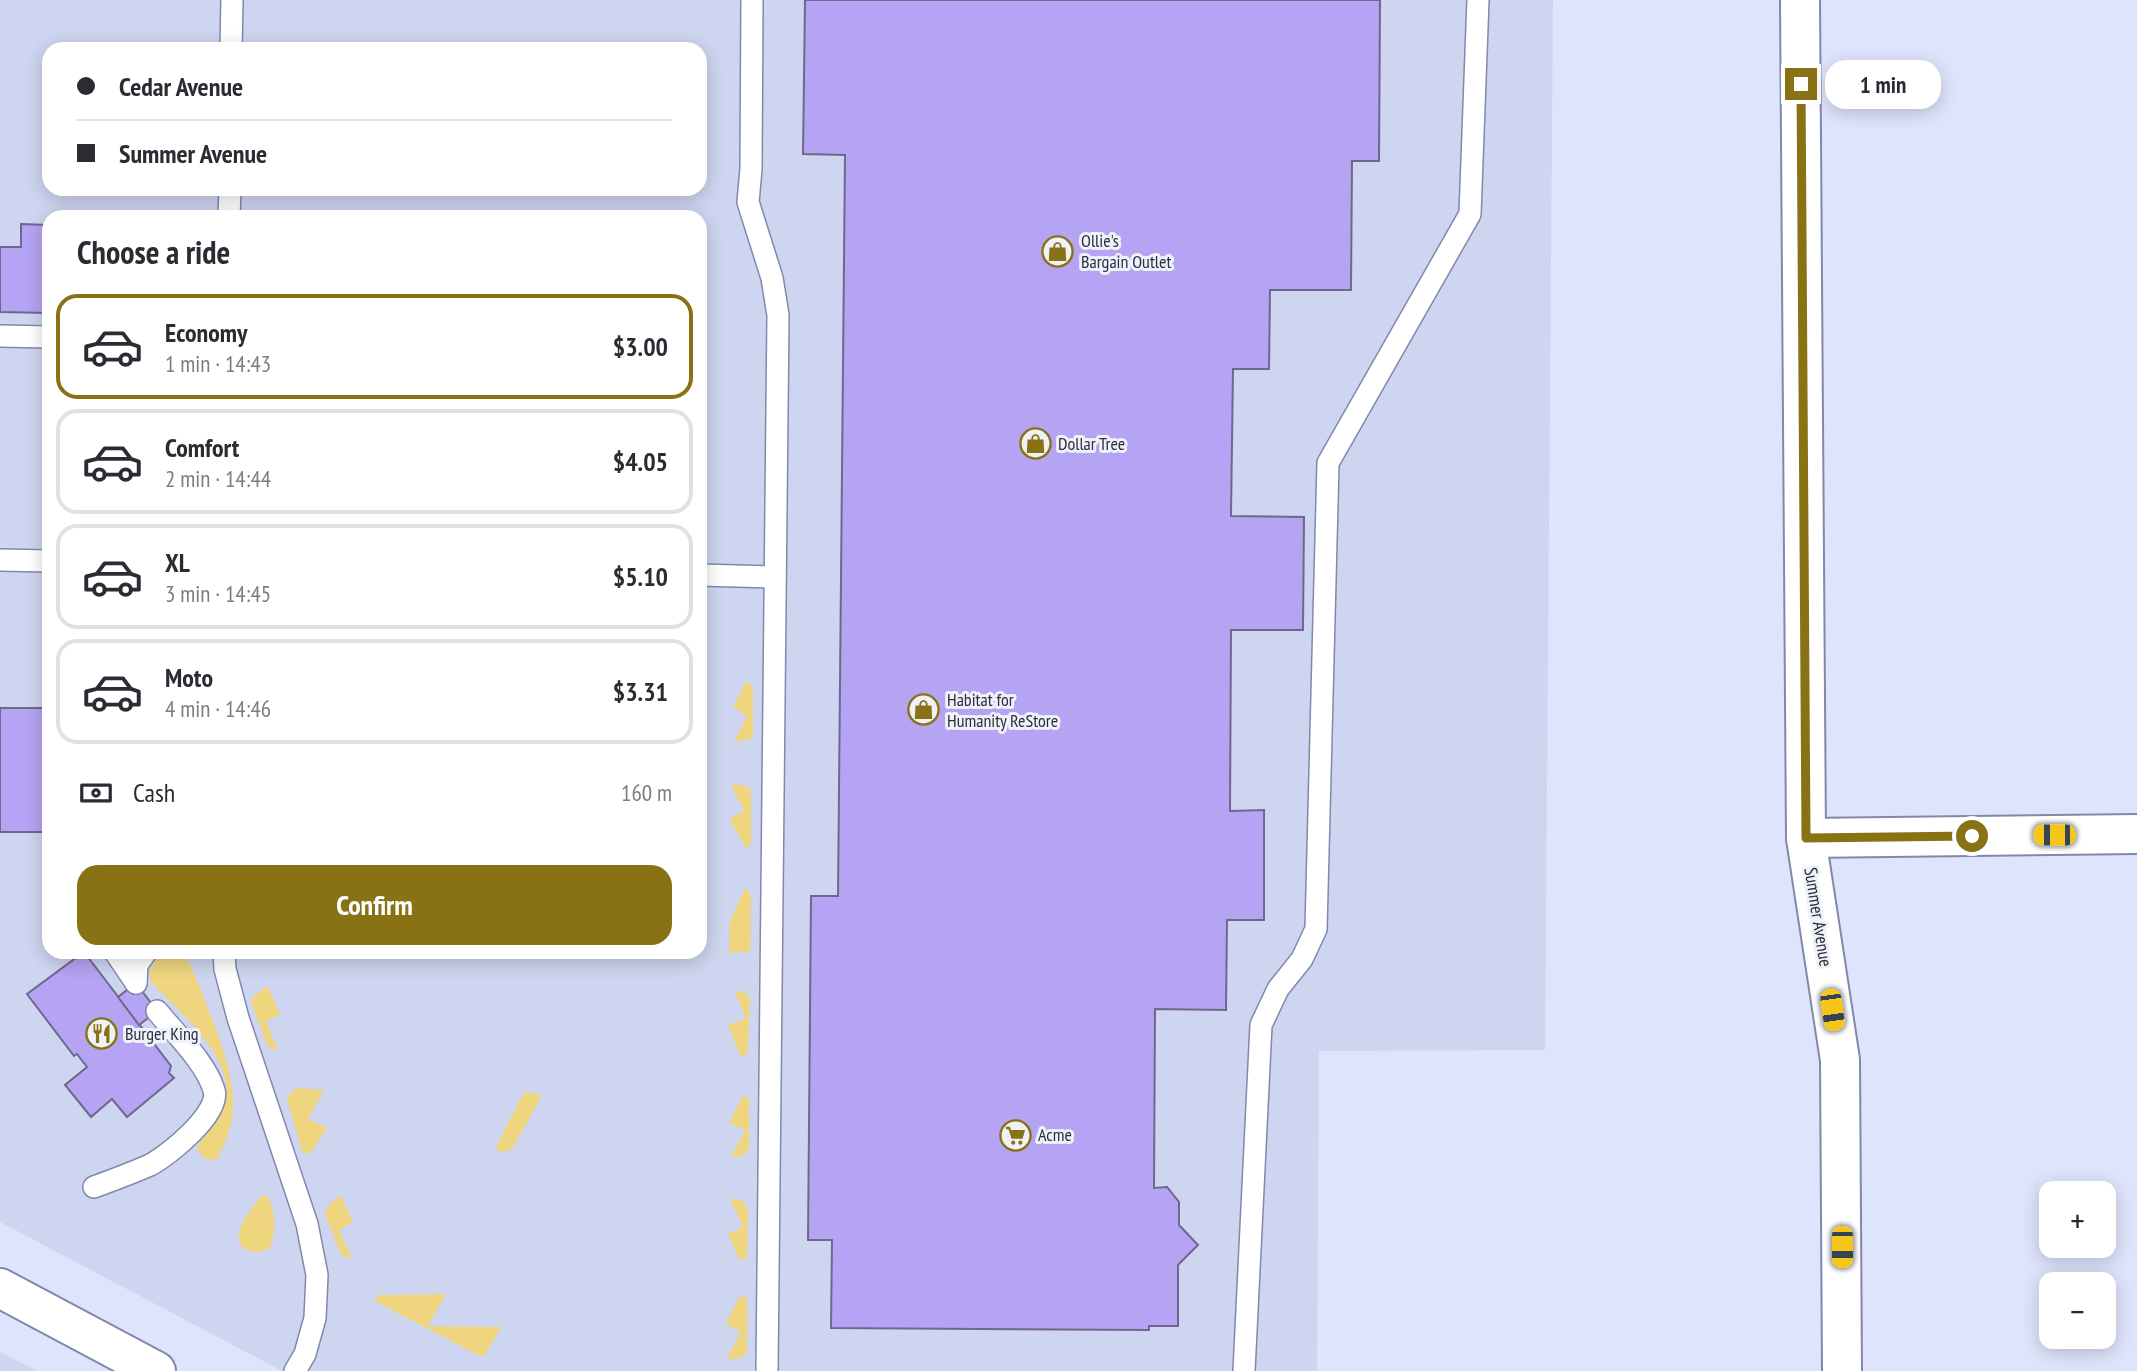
<!DOCTYPE html>
<meta charset="utf-8">
<style>
:root{--surface:#fff;--page:#f2f2f3;--text:#2b2b33;--muted:#7c7c81;--line:#e1e1e2;--accent:#897214}
body{margin:0;font-family:"PT Sans Narrow",sans-serif;background:var(--page);color:var(--text);height:100vh;display:flex;flex-direction:column;font-size:26px;white-space:nowrap}
*{box-sizing:border-box;margin:0}
p{font-size:23px;color:var(--muted)}
.icon{flex:none;width:38px;height:38px;fill:none;stroke:currentColor;stroke-width:2;stroke-linecap:round;stroke-linejoin:round}
.map{position:relative;flex:1;overflow:hidden}
.sheet{position:absolute;left:42px;top:210px;width:665px;height:749px;display:flex;flex-direction:column;background:var(--surface);border-radius:21px;box-shadow:0 4px 18px #0003}
.sheet>*{flex:none}
.hud{position:absolute;left:42px;top:42px;width:665px;height:154px;border-radius:21px;box-shadow:0 4px 18px #0003;display:grid;align-content:center;height:154px;padding:0 35px;background:var(--surface)}
.controls{position:absolute;left:2039px;top:1181px;display:grid;gap:14px}
.controls a{display:grid;place-items:center;width:77px;height:77px;border-radius:14px;background:var(--surface);box-shadow:0 4px 18px #0003;font-size:35px}
.end{position:absolute;width:32px;height:32px;margin:-16px;border:9px solid #897214;background:#fff;box-shadow:0 0 0 4px #fff}
.from{border-radius:50%}
.bubble{position:absolute;height:49px;border-radius:21px;background:var(--surface);box-shadow:0 4px 18px #0003;font-size:23px;font-weight:700;line-height:49px;text-align:center}
.car{position:absolute;width:21px;height:42px;margin:-21px -10px;border-radius:9px;box-shadow:0 0 5px 2px #0007;background:linear-gradient(#f5c518 24%,#345 0 40%,#f5c518 0 76%,#345 0 86%,#f5c518 0)}
.hud b{display:flex;align-items:center;gap:24px;height:66px;font-size:26px}
.hud b+b{border-top:2px solid var(--line)}
.hud i{width:18px;height:18px;background:var(--text)}
ul{padding:0;list-style:none}
li{display:flex;align-items:center;gap:21px;height:105px;margin:0 14px 10px;padding:0 21px;border:4px solid var(--line);border-radius:21px}
li div{flex:1}
li b{display:block;font-size:26px}
li em{font-style:normal;font-weight:700}
li.active{border-color:var(--accent)}
li>.icon{width:63px;height:63px;stroke-width:1.5}
h2{padding:0 35px;font-size:32px;line-height:84px}
.pay{display:flex;align-items:center;gap:18px;height:77px;padding:0 35px;font-size:26px}
.pay p{margin-inline-start:auto}
.cta{display:flex;gap:14px;margin-top:auto;padding:14px 35px}
.cta a{flex:1;height:80px;border-radius:21px;background:var(--accent);color:#fff;font-size:28px;font-weight:700;line-height:80px;text-align:center}
.map>svg:first-child{display:block}
</style>
<div class="map">
<svg width="2137" height="1371" viewBox="0 0 2137 1371">
<rect width="100%" height="100%" fill="#dee4fb"/>
<!-- built -->
<g fill="#ced5f0" fill-rule="evenodd">
<path d="M0 0H1553L1545 1050 1319 1051 1317 1371H282L0 1222ZM49 49H700V189H49ZM49 217H700V952H49Z"/>
<path d="M0 1352 37 1371H0Z"/>
</g>
<!-- green -->
<g fill="#eed57e">
<path d="M746 681 753 687V737L748 740 734 742 747 716 733 707Z"/>
<path d="M731 784 748 786 751 792V842L750 846 746 848 729 819 744 811Z"/>
<path d="M745 888 751 896 750 952 729 953 730 921Z"/>
<path d="M169 953 185 957 192 968C208 1011 235 1064 233 1110 232 1127 225 1143 218 1158 208 1162 205 1159 198 1151V1145C205 1135 216 1125 221 1114 246 1065 180 1013 151 982L149 971 157 958Z"/>
<path d="M268 986 280 1015 266 1021 278 1051 268 1047 251 1002 252 997Z"/>
<path d="M742 991 750 997 748 1051 746 1055 741 1057 728 1025 746 1019 735 992Z"/>
<path d="M298 1088 324 1090 308 1119 327 1128 312 1151 306 1154 302 1151 287 1100 292 1091Z"/>
<path d="M527 1092 542 1095 513 1148 503 1152 495 1149 522 1096Z"/>
<path d="M743 1095 749 1098V1149L742 1157H731L745 1130 729 1123Z"/>
<path d="M263 1195 267 1196C276 1210 276 1233 270 1248 258 1255 236 1253 239 1233 242 1220 254 1204 263 1195Z"/>
<path d="M341 1195 353 1222 339 1230 352 1258 344 1257 340 1252 325 1214 328 1206Z"/>
<path d="M730 1199 742 1200 748 1210 747 1257 740 1261 728 1234 743 1227Z"/>
<path d="M446 1294 428 1326 501 1327 484 1357 478 1355 375 1301 377 1296 381 1295Z"/>
<path d="M740 1296 745 1297 747 1300V1352C744 1358 733 1360 727 1358L741 1332 726 1324Z"/>
</g>
<!-- building -->
<g fill="#b5a3f3" stroke="#6f688a" stroke-width="2">
<path d="M805 0H1380L1379 161H1352L1351 290H1270L1269 369H1233L1231 516 1304 517 1303 630H1231L1230 811 1264 810V920H1227L1226 1010 1155 1009 1154 1188 1167 1187 1179 1202V1225L1198 1245 1178 1265V1326H1149V1330L831 1328 832 1240H808L811 896H838L845 155 803 154Z"/>
<path d="M21 224 49 225V313L0 312V247H21Z"/>
<rect x="0" y="708" width="49" height="124"/>
<path d="M84 952 171 1066 169 1073 174 1078 127 1117 112 1099 91 1117 65 1085 87 1067 77 1054 74 1056 27 994Z"/>
<path d="M136 983 157 1011 139 1025 118 997Z"/>
</g>
<g fill="none" stroke-linecap="round" stroke-linejoin="round">
<defs>
<g id="lane">
<path d="M752 0 751 169 748 202 772 278 778 315 767 1371"/>
<path d="M231 49 232 0"/>
<path d="M229 217 230 189"/>
<path d="M0 336 49 337"/>
<path d="M0 560 49 561"/>
<path d="M700 575 775 577"/>
<path d="M115 952 136 983"/>
<path d="M224 952 225 969 238 1018 307 1224 317 1275 315 1318 305 1354 295 1371"/>
<path d="M136 983 137 965 146 952"/>
<path d="M94 1187C113 1180 132 1173 150 1165 169 1155 221 1113 214 1090 206 1063 175 1033 157 1011"/>
<path d="M1244 1371 1261 1025 1278 989 1302 959 1316 929 1328 463 1470 214 1478 0"/>
</g>
<g id="street">
<path d="M1800 0 1806 838 1840 1060 1842 1371"/>
<path d="M1806 838 2137 834"/>
</g>
<path id="secondary" d="M0 1288 156 1371"/>
</defs>
<!-- lane casing -->
<use href="#lane" stroke="#8089ab" stroke-width="24"/>
<!-- street casing -->
<use href="#street" stroke="#8089ab" stroke-width="42"/>
<!-- secondary casing -->
<use href="#secondary" stroke="#8089ab" stroke-width="42"/>
<!-- lane -->
<use href="#lane" stroke="#fff" stroke-width="21"/>
<!-- street -->
<use href="#street" stroke="#fff" stroke-width="38"/>
<!-- secondary -->
<use href="#secondary" stroke="#fff" stroke-width="38"/>
</g>
<g fill="none" stroke-linecap="round" stroke-linejoin="round">
<!-- route -->
<path stroke="#897214" stroke-width="9" d="M1801 84 1806 838 1972 836"/>
</g>
<!-- icons -->
<defs>
<symbol id="shop-ring" viewBox="-11 -11 22 22"><circle r="9.5" fill="#f0f2fa" stroke="#897214" stroke-width="1.5"/><path d="M-5-2.5h2.3a2.7 3.5 0 0 1 5.4 0H5L5.5 6h-11ZM-1.5-2.5h3a1.5 2.3 0 0 0-3 0Z" fill="#897214"/></symbol>
<symbol id="restaurant-ring" viewBox="-11 -11 22 22"><circle r="9.5" fill="#f0f2fa" stroke="#897214" stroke-width="1.5"/><path d="M-5-6h1v4h1v-4h1v4h1v-4h1v5L-1.5 .5V6h-2V.5L-5-1ZM5-6V6H3V1.5H1.5Q1.5-4 5-6Z" fill="#897214"/></symbol>
<symbol id="supermarket-ring" viewBox="-11 -11 22 22"><circle r="9.5" fill="#f0f2fa" stroke="#897214" stroke-width="1.5"/><path d="M-6-5.5h2.5l.6 2H6L4.5 2H-2.5L-4.4-4H-6ZM-1.5 3.2a1.3 1.3 0 1 0 .1 0ZM3 3.2a1.3 1.3 0 1 0 .1 0Z" fill="#897214"/></symbol>
</defs>
<g fill-rule="evenodd">
<use href="#shop-ring" x="1040" y="234" width="35" height="35"/>
<use href="#shop-ring" x="1018" y="426" width="35" height="35"/>
<use href="#shop-ring" x="906" y="692" width="35" height="35"/>
<use href="#restaurant-ring" x="84" y="1016" width="35" height="35"/>
<use href="#supermarket-ring" x="998" y="1118" width="35" height="35"/>
</g>
<g text-anchor="middle" stroke-width="6" stroke-linejoin="round" paint-order="stroke">
<!-- poi labels -->
<g font-size="18" fill="#2b2e3d" stroke="#f0f2fa" text-anchor="start">
<text x="1081" y="247">Ollie's<tspan x="1081" dy="21">Bargain Outlet</tspan></text>
<text x="1058" y="450">Dollar Tree</text>
<text x="947" y="706">Habitat for<tspan x="947" dy="21">Humanity ReStore</tspan></text>
<text x="125" y="1040">Burger King</text>
<text x="1038" y="1141">Acme</text>
</g>
<!-- street labels -->
<g font-size="18" fill="#2b2e3d" stroke="#f0f2fa">
<text transform="translate(1818 917) rotate(81)" y="6">Summer Avenue</text>
</g>
</g>
</svg>
<div class="controls">
<a>+</a>
<a>−</a>
</div>
<i class="end from" style="left:1972px;top:836px"></i>
<i class="end" style="left:1801px;top:84px"></i>
<div class="bubble" style="left:1825px;top:60px;width:116px">1 min</div>
<i class="car" style="left:2054px;top:835px;rotate:270deg"></i>
<i class="car" style="left:1832px;top:1010px;rotate:172deg"></i>
<i class="car" style="left:1842px;top:1247px;rotate:180deg"></i>
<div class="hud">
<b><i class="from"></i>Cedar Avenue</b>
<b><i></i>Summer Avenue</b>
</div>
<section class="sheet">
<h2>Choose a ride</h2>
<ul>
<li class="active"><svg class="icon" aria-label="car" viewBox="0 0 24 24"><path d="M5 17H2v-5l4-1 3-4h7l3 4 3 1v5h-3M9 17h6M6 11h13"/><circle cx="7" cy="17" r="2"/><circle cx="17" cy="17" r="2"/></svg><div><b>Economy</b><p>1 min · 14:43</p></div><em>$3.00</em></li>
<li><svg class="icon" aria-label="car" viewBox="0 0 24 24"><path d="M5 17H2v-5l4-1 3-4h7l3 4 3 1v5h-3M9 17h6M6 11h13"/><circle cx="7" cy="17" r="2"/><circle cx="17" cy="17" r="2"/></svg><div><b>Comfort</b><p>2 min · 14:44</p></div><em>$4.05</em></li>
<li><svg class="icon" aria-label="car" viewBox="0 0 24 24"><path d="M5 17H2v-5l4-1 3-4h7l3 4 3 1v5h-3M9 17h6M6 11h13"/><circle cx="7" cy="17" r="2"/><circle cx="17" cy="17" r="2"/></svg><div><b>XL</b><p>3 min · 14:45</p></div><em>$5.10</em></li>
<li><svg class="icon" aria-label="car" viewBox="0 0 24 24"><path d="M5 17H2v-5l4-1 3-4h7l3 4 3 1v5h-3M9 17h6M6 11h13"/><circle cx="7" cy="17" r="2"/><circle cx="17" cy="17" r="2"/></svg><div><b>Moto</b><p>4 min · 14:46</p></div><em>$3.31</em></li>
</ul>
<div class="pay"><svg class="icon" aria-label="cash" viewBox="0 0 24 24"><path d="M3 7h18v10H3z"/><circle cx="12" cy="12" r="2"/></svg>Cash<p>160 m</p></div>
<div class="cta"><a>Confirm</a></div>
</section>
</div>
